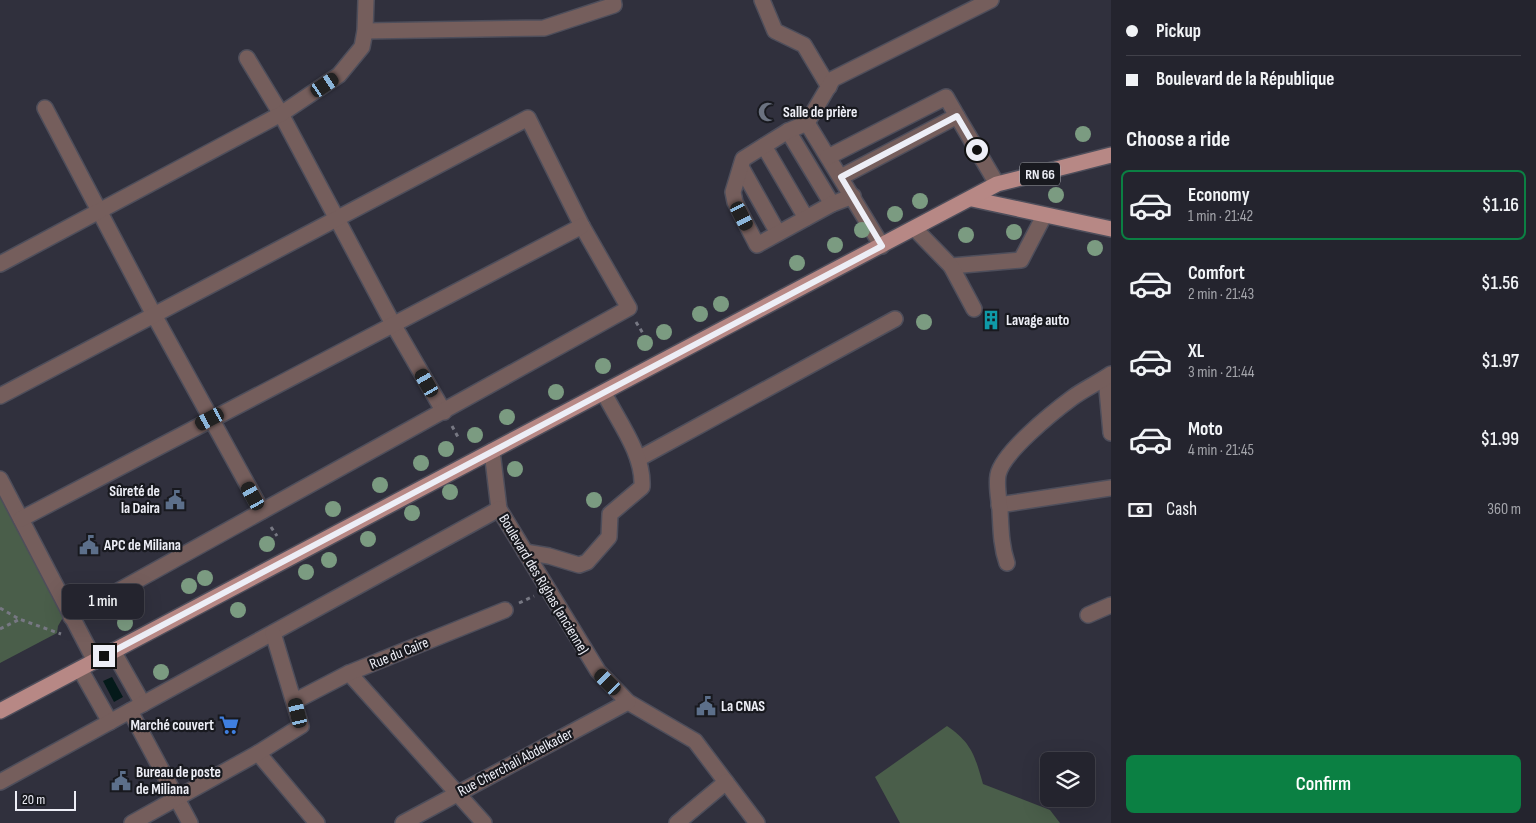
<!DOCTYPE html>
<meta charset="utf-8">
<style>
:root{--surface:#24242e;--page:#30303a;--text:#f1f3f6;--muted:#a3a4aa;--line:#41414a;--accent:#0b8043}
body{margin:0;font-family:"Sofia Sans Condensed",sans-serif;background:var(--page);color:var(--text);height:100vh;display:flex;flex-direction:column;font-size:19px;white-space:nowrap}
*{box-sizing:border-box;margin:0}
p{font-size:16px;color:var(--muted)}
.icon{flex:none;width:28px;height:28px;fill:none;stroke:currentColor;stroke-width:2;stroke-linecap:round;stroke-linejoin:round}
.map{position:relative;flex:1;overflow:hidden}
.drawer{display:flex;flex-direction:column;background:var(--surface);width:425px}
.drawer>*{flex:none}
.banner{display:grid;align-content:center;height:110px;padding:0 15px;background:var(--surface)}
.controls{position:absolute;left:1040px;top:752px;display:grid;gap:10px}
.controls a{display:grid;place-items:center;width:55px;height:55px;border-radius:8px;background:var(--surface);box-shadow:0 5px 20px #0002,0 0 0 1px var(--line);font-size:25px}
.scale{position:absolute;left:15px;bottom:12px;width:61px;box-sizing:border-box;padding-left:5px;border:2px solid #edeef6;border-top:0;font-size:14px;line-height:18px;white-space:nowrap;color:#edeef6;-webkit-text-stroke:4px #18191f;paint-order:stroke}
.end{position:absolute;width:22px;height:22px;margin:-11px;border:6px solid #edeef6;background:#111;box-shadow:0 0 0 2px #111}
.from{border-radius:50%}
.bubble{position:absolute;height:35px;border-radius:8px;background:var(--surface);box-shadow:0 5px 20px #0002,0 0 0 1px var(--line);font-size:16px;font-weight:600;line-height:35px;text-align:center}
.car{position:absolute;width:15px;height:30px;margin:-15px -8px;border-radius:6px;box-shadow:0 0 4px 1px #0007;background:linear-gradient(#222 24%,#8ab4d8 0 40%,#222 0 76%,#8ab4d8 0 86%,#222 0)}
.banner b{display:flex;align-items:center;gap:18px;height:48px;font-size:19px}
.banner b+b{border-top:1px solid var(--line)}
.banner i{width:12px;height:12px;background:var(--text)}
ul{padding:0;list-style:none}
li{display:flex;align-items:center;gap:15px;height:70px;margin:0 10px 8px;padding:0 5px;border:2px solid transparent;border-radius:8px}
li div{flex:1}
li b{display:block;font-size:19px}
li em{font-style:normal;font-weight:600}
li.on{border-color:var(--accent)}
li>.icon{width:45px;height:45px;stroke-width:1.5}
h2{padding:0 15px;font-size:22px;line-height:60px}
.pay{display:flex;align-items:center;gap:12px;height:55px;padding:0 15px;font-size:19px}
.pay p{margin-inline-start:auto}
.cta{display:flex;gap:10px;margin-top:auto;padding:10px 15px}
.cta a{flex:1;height:58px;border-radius:8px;background:var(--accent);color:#fff;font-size:20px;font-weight:600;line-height:58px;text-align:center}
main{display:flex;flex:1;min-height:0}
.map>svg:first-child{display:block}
</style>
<main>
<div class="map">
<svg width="1111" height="823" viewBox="0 0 1111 823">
<rect width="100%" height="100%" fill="#30303d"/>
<!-- green -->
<g fill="#4a5e4a">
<path d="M0 491 65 614 58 626 57 633 0 663Z"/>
<path d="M947 726C972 743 975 756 983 784L1050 810 1060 823H900L875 777Z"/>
</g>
<!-- water -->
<path fill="#051a1a" d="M112 677 123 697 114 702 103 681Z"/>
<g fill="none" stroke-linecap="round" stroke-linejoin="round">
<defs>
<g id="minor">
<path d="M762 0 775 31 804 45 829 87"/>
<path d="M365 31 544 28 614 5 613 0"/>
<path d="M247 58 281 114 393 324 444 412"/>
<path d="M45 108 154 315 262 511"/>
<path d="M807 123 882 246"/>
<path d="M788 131 832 204"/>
<path d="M764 146 806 218"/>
<path d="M828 157 946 97 957 116"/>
<path d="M741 167 778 233"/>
<path d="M841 177 957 116 997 184"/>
<path d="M853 196 832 204 757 245 735 202 733 192 743 159 788 131 807 123 833 79 991 0"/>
<path d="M915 229 951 266 1021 260 1044 216"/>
<path d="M0 264 281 114 339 75 362 47 365 31 366 0"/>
<path d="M951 266 974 309"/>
<path d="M1106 378 1111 433"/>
<path d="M0 396 528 118 582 226 629 308 71 617"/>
<path d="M492 451 499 509 598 671 628 702 695 741 757 823"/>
<path d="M638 459 895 319"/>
<path d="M0 479 95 661"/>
<path d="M999 505 1111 488"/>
<path d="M21 519 582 226"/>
<path d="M525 552 549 556 579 565 587 562 609 537 610 514 642 487C644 454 618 421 604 393"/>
<path d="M1007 563C1001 546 1001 529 1000 510 999 499 996 486 998 475 1002 453 1053 412 1072 398 1084 389 1098 383 1111 374"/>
<path d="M1088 615 1111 605"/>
<path d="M113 651 143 704"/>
<path d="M80 669 110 722"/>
<path d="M349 673 484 823"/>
<path d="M295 701 349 673 505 610"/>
<path d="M130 711 190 823"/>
<path d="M258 753 317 823"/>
<path d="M0 782 499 509"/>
<path d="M132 823 258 753 301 726 273 633"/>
<path d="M403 823 628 702"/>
<path d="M677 823 726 782"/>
</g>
<g id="major">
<path d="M972 199 1111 229"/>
<path d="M0 711 997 184 1111 155"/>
</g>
</defs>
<!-- minor casing -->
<use href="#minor" stroke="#4e4e5b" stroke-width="18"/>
<!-- major casing -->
<use href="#major" stroke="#4e4e5b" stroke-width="18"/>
<!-- path -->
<g stroke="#777883" stroke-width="3" stroke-dasharray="4 4" stroke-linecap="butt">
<path d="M636 322 647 340"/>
<path d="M452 426 459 439"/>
<path d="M271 527 277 536"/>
<path d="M519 603 534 596"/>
<path d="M0 608 19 619 61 634"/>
<path d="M0 629 18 620"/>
</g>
<!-- minor -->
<use href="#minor" stroke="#755e5c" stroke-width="15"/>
<!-- major -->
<use href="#major" stroke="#b78885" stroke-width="15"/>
</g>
<!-- trees -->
<g fill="#7b9b81">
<circle cx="1083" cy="134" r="8"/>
<circle cx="1056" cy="195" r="8"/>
<circle cx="920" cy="201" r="8"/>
<circle cx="895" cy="214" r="8"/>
<circle cx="862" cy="230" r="8"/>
<circle cx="1014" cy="232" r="8"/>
<circle cx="966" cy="235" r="8"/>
<circle cx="835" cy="245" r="8"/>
<circle cx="1095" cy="248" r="8"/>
<circle cx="797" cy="263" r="8"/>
<circle cx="721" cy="304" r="8"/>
<circle cx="700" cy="314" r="8"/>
<circle cx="924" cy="322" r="8"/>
<circle cx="664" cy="332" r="8"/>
<circle cx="645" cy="343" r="8"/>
<circle cx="603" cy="366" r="8"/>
<circle cx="556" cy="392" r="8"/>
<circle cx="507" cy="417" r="8"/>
<circle cx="475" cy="435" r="8"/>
<circle cx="446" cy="449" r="8"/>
<circle cx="421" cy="463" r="8"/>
<circle cx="515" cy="469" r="8"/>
<circle cx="380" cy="485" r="8"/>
<circle cx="450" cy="492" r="8"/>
<circle cx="594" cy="500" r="8"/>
<circle cx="333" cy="509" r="8"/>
<circle cx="412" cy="513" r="8"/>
<circle cx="368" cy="539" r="8"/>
<circle cx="267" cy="544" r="8"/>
<circle cx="329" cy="560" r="8"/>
<circle cx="306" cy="572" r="8"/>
<circle cx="205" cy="578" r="8"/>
<circle cx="189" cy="586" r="8"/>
<circle cx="238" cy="610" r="8"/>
<circle cx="125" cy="623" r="8"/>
<circle cx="161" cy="672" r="8"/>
</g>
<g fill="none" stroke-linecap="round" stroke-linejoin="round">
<!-- route -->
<path stroke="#edeef6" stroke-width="6" d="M104 656 882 246 841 177 957 116 977 150"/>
</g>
<!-- icons -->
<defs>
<symbol id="mosque-bare" viewBox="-9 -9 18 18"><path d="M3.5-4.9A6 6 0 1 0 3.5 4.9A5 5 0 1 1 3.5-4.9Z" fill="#6b7280" stroke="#18191f" stroke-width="2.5" paint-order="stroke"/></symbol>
<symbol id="building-bare" viewBox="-9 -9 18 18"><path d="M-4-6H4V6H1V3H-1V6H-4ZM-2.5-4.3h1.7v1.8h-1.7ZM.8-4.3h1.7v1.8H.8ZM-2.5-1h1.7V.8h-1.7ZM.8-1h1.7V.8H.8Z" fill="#0f9aa8" stroke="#18191f" stroke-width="2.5" paint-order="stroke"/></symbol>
<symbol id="civic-bare" viewBox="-9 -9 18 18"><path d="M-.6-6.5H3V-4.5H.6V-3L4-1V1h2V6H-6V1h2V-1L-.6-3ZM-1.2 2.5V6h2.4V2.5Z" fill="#5c6f8a" stroke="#18191f" stroke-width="2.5" paint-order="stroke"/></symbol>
<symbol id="supermarket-bare" viewBox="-9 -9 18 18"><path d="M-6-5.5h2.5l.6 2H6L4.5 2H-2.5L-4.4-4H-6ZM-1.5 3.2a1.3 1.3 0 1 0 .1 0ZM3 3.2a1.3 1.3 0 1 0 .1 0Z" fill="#3f7fe0" stroke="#18191f" stroke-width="2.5" paint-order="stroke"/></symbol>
</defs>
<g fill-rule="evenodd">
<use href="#mosque-bare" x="754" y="98" width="28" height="28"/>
<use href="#building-bare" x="977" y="306" width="28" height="28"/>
<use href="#civic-bare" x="161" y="486" width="28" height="28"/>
<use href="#civic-bare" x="75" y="531" width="28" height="28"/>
<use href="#civic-bare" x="692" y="692" width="28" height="28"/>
<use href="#supermarket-bare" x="215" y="711" width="28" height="28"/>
<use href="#civic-bare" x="107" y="767" width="28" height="28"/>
</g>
<g text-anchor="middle" stroke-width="4.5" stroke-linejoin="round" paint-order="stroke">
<!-- shield labels -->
<rect fill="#18191f" stroke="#adaeb6" stroke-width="1" x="1020" y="162.5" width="40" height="23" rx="4"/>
<g font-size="14" font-weight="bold" fill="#edeef6">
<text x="1040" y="179">RN 66</text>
</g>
<!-- poi labels -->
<g font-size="15" font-weight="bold" fill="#edeef6" stroke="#18191f" text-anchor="start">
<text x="783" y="117">Salle de prière</text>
<text x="1006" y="325">Lavage auto</text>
<text x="160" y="496" text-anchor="end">Sûreté de<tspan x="160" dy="17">la Daira</tspan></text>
<text x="104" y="550">APC de Miliana</text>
<text x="721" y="711">La CNAS</text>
<text x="214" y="730" text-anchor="end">Marché couvert</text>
<text x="136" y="777">Bureau de poste<tspan x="136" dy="17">de Miliana</tspan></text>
</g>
<!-- street labels -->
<g font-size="15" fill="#edeef6" stroke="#18191f">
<text transform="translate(544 584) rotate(59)" y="5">Boulevard des Righas (ancienne)</text>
<text transform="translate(399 653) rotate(-22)" y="5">Rue du Caire</text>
<text transform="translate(515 762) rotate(-28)" y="5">Rue Cherchali Abdelkader</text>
</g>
</g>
</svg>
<div class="controls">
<a><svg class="icon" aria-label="layers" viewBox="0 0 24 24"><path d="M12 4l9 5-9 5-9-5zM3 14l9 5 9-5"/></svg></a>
</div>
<div class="scale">20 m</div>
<i class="end from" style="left:977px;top:150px"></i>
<i class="end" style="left:104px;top:656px"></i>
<div class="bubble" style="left:62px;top:584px;width:82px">1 min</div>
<i class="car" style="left:325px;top:85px;rotate:56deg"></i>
<i class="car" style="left:742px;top:216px;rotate:153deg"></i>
<i class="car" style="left:427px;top:383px;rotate:330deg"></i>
<i class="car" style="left:210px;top:419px;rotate:242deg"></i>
<i class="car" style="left:253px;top:496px;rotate:331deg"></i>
<i class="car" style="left:608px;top:682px;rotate:315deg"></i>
<i class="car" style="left:298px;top:713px;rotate:347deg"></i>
</div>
<section class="drawer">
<div class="banner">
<b><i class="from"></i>Pickup</b>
<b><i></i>Boulevard de la République</b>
</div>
<h2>Choose a ride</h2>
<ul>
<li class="on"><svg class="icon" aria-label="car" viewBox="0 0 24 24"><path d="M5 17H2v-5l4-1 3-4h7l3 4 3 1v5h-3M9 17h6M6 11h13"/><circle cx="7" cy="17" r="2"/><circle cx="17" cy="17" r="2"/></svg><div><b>Economy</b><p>1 min · 21:42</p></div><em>$1.16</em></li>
<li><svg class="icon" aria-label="car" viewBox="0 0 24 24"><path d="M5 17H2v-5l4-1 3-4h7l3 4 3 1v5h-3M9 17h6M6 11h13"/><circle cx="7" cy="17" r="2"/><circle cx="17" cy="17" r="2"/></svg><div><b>Comfort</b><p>2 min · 21:43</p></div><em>$1.56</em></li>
<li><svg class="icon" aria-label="car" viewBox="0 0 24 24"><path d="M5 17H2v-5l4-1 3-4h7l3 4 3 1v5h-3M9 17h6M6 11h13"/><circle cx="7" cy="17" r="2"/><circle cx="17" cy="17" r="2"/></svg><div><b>XL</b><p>3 min · 21:44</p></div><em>$1.97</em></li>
<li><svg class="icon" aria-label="car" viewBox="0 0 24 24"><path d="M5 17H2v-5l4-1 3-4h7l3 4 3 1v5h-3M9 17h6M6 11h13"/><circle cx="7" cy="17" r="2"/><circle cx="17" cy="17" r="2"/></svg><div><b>Moto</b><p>4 min · 21:45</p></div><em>$1.99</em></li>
</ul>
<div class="pay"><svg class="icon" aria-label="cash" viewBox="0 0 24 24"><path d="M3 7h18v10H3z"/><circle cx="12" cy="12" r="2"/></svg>Cash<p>360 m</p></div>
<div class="cta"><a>Confirm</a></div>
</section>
</main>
